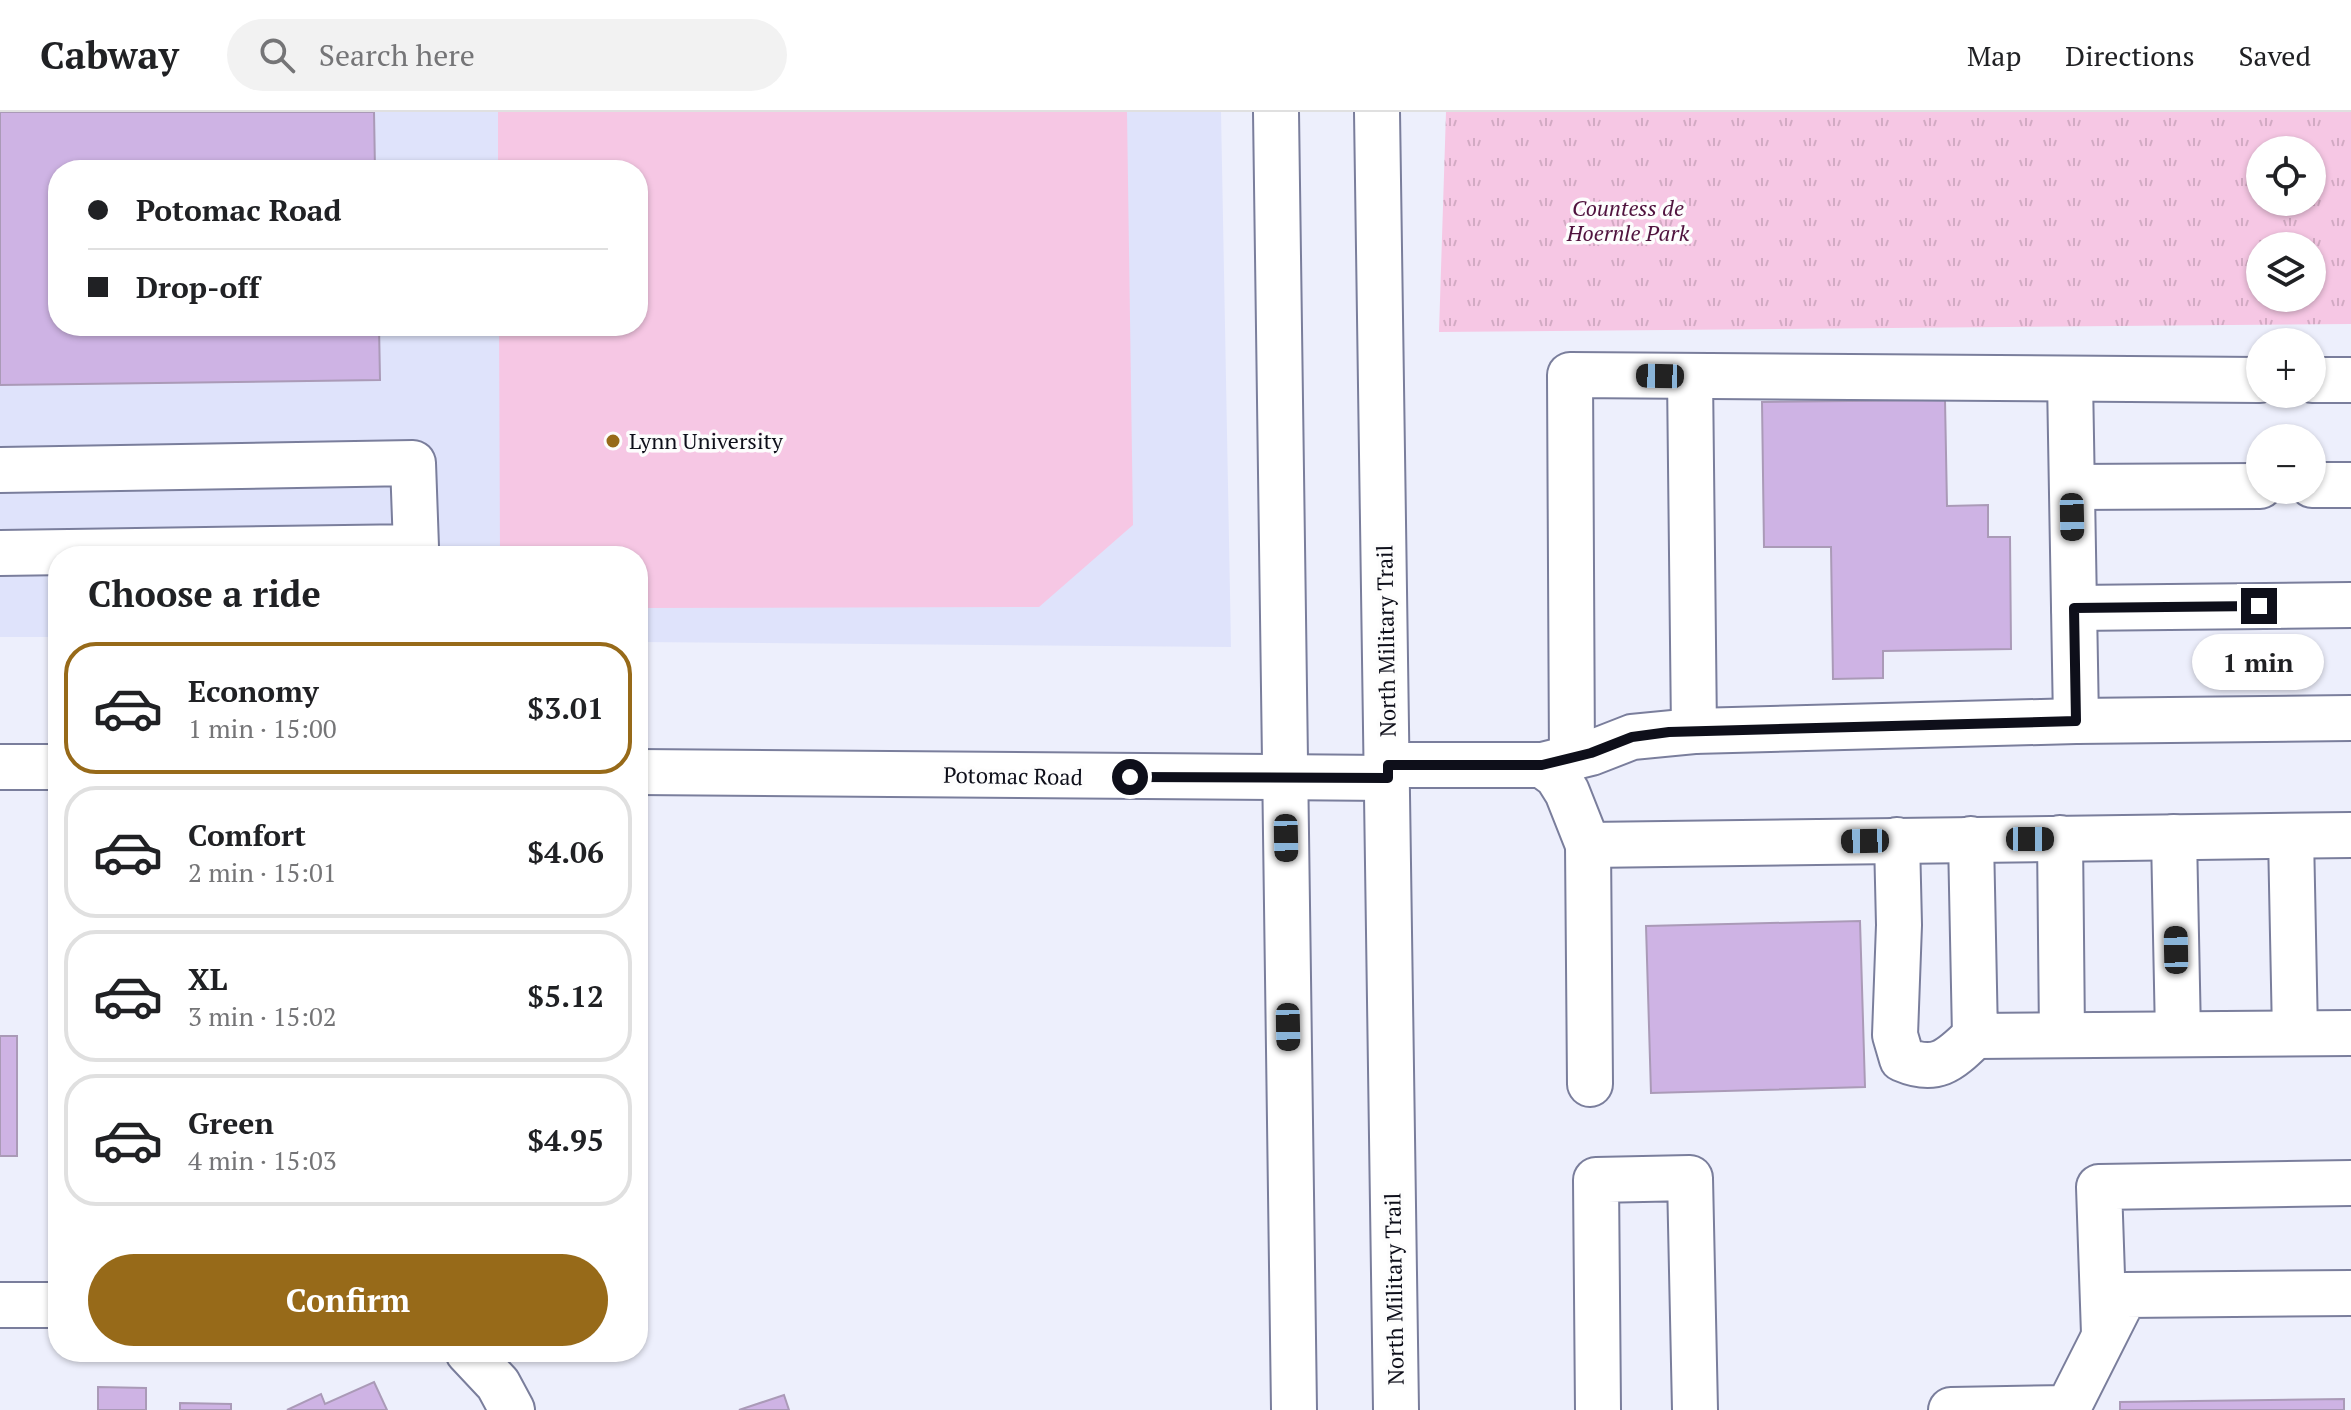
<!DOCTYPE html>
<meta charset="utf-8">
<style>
:root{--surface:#fff;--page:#f2f2f2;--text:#202124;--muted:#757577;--line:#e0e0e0;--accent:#976a19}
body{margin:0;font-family:"PT Serif",serif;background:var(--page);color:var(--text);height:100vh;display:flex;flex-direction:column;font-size:30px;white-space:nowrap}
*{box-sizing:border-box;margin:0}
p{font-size:26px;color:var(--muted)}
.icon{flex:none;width:44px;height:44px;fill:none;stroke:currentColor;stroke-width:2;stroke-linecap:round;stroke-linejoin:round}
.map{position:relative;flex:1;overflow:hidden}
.details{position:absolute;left:48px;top:434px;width:600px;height:816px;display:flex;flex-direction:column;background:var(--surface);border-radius:32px;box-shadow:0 2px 6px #0004}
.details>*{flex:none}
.guide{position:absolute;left:48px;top:48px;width:600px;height:176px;border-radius:32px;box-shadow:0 2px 6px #0004;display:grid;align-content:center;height:176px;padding:0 40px;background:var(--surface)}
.fabs{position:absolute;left:2246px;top:24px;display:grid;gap:16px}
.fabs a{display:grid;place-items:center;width:80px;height:80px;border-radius:50%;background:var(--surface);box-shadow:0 2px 6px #0004;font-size:40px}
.end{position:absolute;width:36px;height:36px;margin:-18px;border:10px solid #0e0f1a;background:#fff;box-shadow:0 0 0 4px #fff}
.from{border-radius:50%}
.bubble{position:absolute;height:56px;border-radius:28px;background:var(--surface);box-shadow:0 2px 6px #0004;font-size:26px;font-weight:700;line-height:56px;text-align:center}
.car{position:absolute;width:24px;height:48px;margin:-24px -12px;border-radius:10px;box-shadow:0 0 6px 2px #0007;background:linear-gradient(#222 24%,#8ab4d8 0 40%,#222 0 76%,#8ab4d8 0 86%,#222 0)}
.guide b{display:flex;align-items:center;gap:28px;height:76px;font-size:30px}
.guide b+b{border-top:2px solid var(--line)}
.guide i{width:20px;height:20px;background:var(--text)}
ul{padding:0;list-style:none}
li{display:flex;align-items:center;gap:24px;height:132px;margin:0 16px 12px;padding:0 24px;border:4px solid var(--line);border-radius:32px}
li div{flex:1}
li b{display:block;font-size:30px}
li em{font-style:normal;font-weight:700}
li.on{border-color:var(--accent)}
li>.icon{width:72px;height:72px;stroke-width:1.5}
h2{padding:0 40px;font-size:36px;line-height:96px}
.action{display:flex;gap:16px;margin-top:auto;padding:16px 40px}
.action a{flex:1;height:92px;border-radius:48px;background:var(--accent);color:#fff;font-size:32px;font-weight:700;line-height:92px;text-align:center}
header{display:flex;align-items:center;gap:48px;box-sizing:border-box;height:112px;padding:0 40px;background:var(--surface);border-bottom:2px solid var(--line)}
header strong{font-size:38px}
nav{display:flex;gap:44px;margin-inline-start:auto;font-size:28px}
.search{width:560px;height:72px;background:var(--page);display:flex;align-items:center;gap:20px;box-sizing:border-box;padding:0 28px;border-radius:44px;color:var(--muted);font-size:30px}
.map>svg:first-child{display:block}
</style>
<header>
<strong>Cabway</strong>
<div class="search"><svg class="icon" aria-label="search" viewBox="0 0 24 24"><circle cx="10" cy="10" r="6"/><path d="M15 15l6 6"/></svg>Search here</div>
<nav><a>Map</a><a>Directions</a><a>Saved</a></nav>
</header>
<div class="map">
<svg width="2351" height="1298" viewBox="0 0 2351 1298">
<defs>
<pattern id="park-tufts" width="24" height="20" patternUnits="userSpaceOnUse" patternTransform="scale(2)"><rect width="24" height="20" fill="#f6c7e4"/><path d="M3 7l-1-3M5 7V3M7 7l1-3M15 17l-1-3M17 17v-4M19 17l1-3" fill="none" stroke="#d2aac3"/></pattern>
</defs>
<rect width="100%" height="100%" fill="#edeffc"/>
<!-- built -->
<path fill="#dfe3fb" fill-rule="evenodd" d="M0 0H1221L1231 535 638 530V444H58V525H0ZM58 58H638V214H58Z"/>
<!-- park -->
<path fill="url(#park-tufts)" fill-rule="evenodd" d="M1446 0H2351V212L1439 220ZM2260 38H2312V90H2260ZM2260 134H2312V186H2260Z"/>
<!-- pitch -->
<path fill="#f6c7e4" d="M498 0H1127L1133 413 1039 495 638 496V444H500L499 214H638V58H498Z"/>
<!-- building -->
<g fill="#ceb3e4" stroke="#aa9ab7" stroke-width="2">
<path d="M0 0H374L375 58H58V214H379L380 268 0 273Z"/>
<path d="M1945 288 1947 394 1988 393V425H2010L2011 537 1883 539V566L1833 567 1831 435H1764L1762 290Z"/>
<path d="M1860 809 1865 975 1651 981 1646 814Z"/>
<rect x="0" y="924" width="17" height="120"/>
<path d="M374 1270 387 1298H287L321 1282 325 1292Z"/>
<path d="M98 1275 146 1276V1298H98Z"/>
<path d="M784 1283 789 1298H739Z"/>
<path d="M2344 1287V1298H2120V1290Z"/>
<path d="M180 1291 231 1292V1298H180Z"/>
</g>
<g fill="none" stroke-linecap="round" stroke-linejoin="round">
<defs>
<g id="minor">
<path d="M1690 264 1694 619"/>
<path d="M2070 268 2076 609"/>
<path d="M2312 268H2351"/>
<path d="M0 358 413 351 416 435 0 441"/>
<path d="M2312 373H2351"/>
<path d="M2072 375 2260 374"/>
<path d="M2074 496 2351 493"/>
<path d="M1572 647 1570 263 2260 268"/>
<path d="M1388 653H1542L1591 641 1632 625 1694 619 2076 609 2351 606"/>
<path d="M1542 653 1557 664 1567 680 1588 733 1590 972"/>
<path d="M0 655H58"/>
<path d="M638 660 1388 666"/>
<path d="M2291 724 2295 921"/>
<path d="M2174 725 2178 922"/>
<path d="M2060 726 2062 923"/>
<path d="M1971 727 1975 924 2351 921"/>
<path d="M1897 728 1899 813 1895 923 1902 947C1937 962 1950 948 1975 924"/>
<path d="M1588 733 2351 723"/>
<path d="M0 1193H58"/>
<path d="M2104 1222 2099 1075 2351 1071"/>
<path d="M468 1240 498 1272 512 1298"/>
<path d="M1598 1298 1596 1068 1690 1066 1695 1298"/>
<path d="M1951 1298 2068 1296 2125 1183 2351 1181"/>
</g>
<g id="major">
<path d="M1276 0 1294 1298"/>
<path d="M1377 0 1396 1298"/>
</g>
</defs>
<!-- minor casing -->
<use href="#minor" stroke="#7a7e9c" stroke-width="48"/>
<!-- major casing -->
<use href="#major" stroke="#7a7e9c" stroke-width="48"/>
<!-- minor -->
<use href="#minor" stroke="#fff" stroke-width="44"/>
<!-- major -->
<use href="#major" stroke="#fff" stroke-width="44"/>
</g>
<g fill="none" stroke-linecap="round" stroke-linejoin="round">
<!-- route -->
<path stroke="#0e0f1a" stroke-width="10" d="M1130 665 1388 666V653H1542L1591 641 1632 625 1669 620 2076 609 2074 496 2259 494"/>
</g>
<!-- markers -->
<circle fill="#976a19" stroke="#fdfdfd" stroke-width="3" cx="613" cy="329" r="8"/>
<g text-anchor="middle" stroke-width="7" stroke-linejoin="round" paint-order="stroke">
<!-- park labels -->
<g font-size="22" font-style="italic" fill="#50133e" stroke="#fdfdfd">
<text x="1628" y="104">Countess de<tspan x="1628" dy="25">Hoernle Park</tspan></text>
</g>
<!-- poi labels -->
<g font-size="22" fill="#0e0f1a" stroke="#fdfdfd" text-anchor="start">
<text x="629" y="337">Lynn University</text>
</g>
<!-- street labels -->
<g font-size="22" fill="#0e0f1a" stroke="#fdfdfd">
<text transform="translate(1386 529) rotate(-91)" y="8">North Military Trail</text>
<text transform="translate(1013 664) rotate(1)" y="8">Potomac Road</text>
<text transform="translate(1394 1177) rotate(-91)" y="8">North Military Trail</text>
</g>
</g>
</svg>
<div class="fabs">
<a><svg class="icon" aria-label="locate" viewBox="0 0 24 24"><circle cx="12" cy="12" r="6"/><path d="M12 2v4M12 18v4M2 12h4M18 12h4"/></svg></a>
<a><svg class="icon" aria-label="layers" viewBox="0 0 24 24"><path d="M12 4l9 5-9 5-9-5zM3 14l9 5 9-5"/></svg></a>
<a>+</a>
<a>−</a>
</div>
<i class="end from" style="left:1130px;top:665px"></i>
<i class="end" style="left:2259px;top:494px"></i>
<div class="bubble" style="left:2192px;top:522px;width:132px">1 min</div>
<i class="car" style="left:1660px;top:264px;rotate:271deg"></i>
<i class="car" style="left:2072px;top:405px;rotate:179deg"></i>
<i class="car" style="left:1286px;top:726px;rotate:179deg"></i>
<i class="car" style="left:2030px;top:727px;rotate:90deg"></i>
<i class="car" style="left:1865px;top:729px;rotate:269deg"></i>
<i class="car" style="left:2176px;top:838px;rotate:359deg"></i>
<i class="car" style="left:1288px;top:915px;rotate:179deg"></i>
<div class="guide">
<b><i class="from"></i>Potomac Road</b>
<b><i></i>Drop-off</b>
</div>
<section class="details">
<h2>Choose a ride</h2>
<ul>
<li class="on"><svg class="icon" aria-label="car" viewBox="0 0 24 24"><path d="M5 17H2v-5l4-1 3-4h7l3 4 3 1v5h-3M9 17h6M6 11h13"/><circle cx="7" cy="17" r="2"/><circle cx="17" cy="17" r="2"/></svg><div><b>Economy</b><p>1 min · 15:00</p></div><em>$3.01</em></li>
<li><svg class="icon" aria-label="car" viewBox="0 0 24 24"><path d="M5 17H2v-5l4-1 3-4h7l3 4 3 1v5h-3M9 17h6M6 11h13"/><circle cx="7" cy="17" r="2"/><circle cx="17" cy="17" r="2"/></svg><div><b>Comfort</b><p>2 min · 15:01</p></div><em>$4.06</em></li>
<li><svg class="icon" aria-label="car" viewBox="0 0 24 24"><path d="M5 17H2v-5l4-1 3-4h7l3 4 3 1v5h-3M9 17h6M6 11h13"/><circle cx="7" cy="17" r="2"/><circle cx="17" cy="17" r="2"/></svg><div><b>XL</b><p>3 min · 15:02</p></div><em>$5.12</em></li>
<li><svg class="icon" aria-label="car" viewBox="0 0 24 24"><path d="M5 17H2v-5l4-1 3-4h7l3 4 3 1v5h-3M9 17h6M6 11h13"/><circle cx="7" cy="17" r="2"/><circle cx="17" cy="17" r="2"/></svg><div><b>Green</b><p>4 min · 15:03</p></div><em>$4.95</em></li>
</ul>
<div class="action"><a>Confirm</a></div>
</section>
</div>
